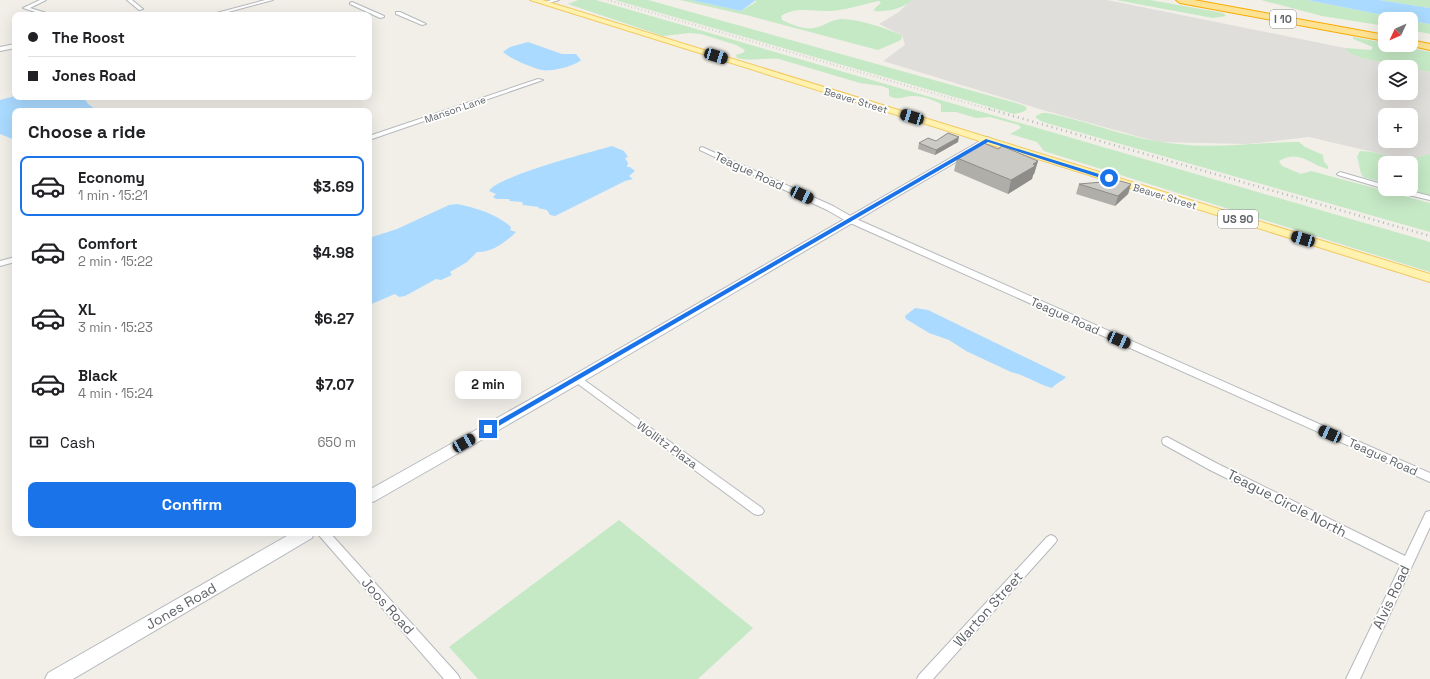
<!DOCTYPE html>
<meta charset="utf-8">
<style>
:root{--surface:#fff;--page:#f2f2f2;--text:#202124;--muted:#757577;--line:#e0e0e0;--accent:#1a73e8}
body{margin:0;font-family:"Space Grotesk",sans-serif;background:var(--page);color:var(--text);height:100vh;display:flex;flex-direction:column;font-size:15px;white-space:nowrap}
*{box-sizing:border-box;margin:0}
p{font-size:13px;color:var(--muted)}
.icon{flex:none;width:22px;height:22px;fill:none;stroke:currentColor;stroke-width:2;stroke-linecap:round;stroke-linejoin:round}
.map{position:relative;flex:1;overflow:hidden}
.sheet{position:absolute;left:12px;top:108px;width:360px;height:428px;display:flex;flex-direction:column;background:var(--surface);border-radius:8px;box-shadow:0 4px 16px #0002}
.sheet>*{flex:none}
.guide{position:absolute;left:12px;top:12px;width:360px;height:88px;border-radius:8px;box-shadow:0 4px 16px #0002;display:grid;align-content:center;height:88px;padding:0 16px;background:var(--surface)}
.needle{width:26px;rotate:226deg}
.tools{position:absolute;left:1378px;top:12px;display:grid;gap:8px}
.tools a{display:grid;place-items:center;width:40px;height:40px;border-radius:8px;background:var(--surface);box-shadow:0 4px 16px #0002;font-size:20px}
.end{position:absolute;width:18px;height:18px;margin:-9px;border:5px solid #1a73e8;background:#fff;box-shadow:0 0 0 2px #fff}
.from{border-radius:50%}
.bubble{position:absolute;height:28px;border-radius:8px;background:var(--surface);box-shadow:0 4px 16px #0002;font-size:13px;font-weight:800;line-height:28px;text-align:center}
.car{position:absolute;width:12px;height:24px;margin:-12px -6px;border-radius:5px;box-shadow:0 0 3px 1px #0007;background:linear-gradient(#222 24%,#8ab4d8 0 40%,#222 0 76%,#8ab4d8 0 86%,#222 0)}
.guide b{display:flex;align-items:center;gap:14px;height:38px;font-size:15px}
.guide b+b{border-top:1px solid var(--line)}
.guide i{width:10px;height:10px;background:var(--text)}
ul{padding:0;list-style:none}
li{display:flex;align-items:center;gap:12px;height:60px;margin:0 8px 6px;padding:0 8px;border:2px solid transparent;border-radius:8px}
li div{flex:1}
li b{display:block;font-size:15px}
li em{font-style:normal;font-weight:800}
li.selected{border-color:var(--accent)}
li>.icon{width:36px;height:36px;stroke-width:1.5}
h2{padding:0 16px;font-size:18px;line-height:48px}
.pay{display:flex;align-items:center;gap:10px;height:44px;padding:0 16px;font-size:15px}
.pay p{margin-inline-start:auto}
.button{display:flex;gap:8px;margin-top:auto;padding:8px 16px}
.button a{flex:1;height:46px;border-radius:8px;background:var(--accent);color:#fff;font-size:16px;font-weight:800;line-height:46px;text-align:center}
.map>svg:first-child{display:block}
</style>
<div class="map">
<svg width="1430" height="679" viewBox="0 0 1430 679">
<rect width="100%" height="100%" fill="#f1efe8"/>
<!-- industrial -->
<path fill="#e0deda" fill-rule="evenodd" d="M911 0H1107L1345 48 1361 58 1405 67H1385V93H1411V68L1430 72V154L1407 160 1309 137 1248 144 1158 142 1043 110 883 61 905 45 902 35 879 24 899 12ZM1385 115H1411V141H1385Z"/>
<!-- green -->
<g fill="#c5e8c5">
<path d="M578 0H596L1430 242V272L1044 151 1037 142 1010 134 1021 128 1019 125 990 117 976 118 956 112H941V104C933 100 923 96 914 96 902 96 901 101 889 96V89L882 86 860 83 779 59C764 57 753 62 737 58L736 55 743 53 745 50 736 45 701 34 689 33 663 36 568 4Z"/>
<path d="M615 0H648L1016 103 1025 106 1027 109 1023 112 1014 114Z"/>
<path d="M680 0H691L741 11 756 2V0H912C902 9 888 12 874 11L875 8 881 3 879 1C863 4 847 10 830 11 813 12 796 6 781 16L782 20C790 24 804 30 814 28 823 27 830 20 840 19 861 19 883 28 902 35L901 40 878 50 750 16Z"/>
<path d="M1116 0H1150L1223 13 1226 16 1213 18Z"/>
<path d="M1261 0H1307L1403 19H1385V26L1322 16Z"/>
<path d="M1379 0H1430V8Z"/>
<path d="M1411 21 1430 24V34L1411 30Z"/>
<path d="M1353 37 1385 43V45H1397L1430 52V72L1361 58 1350 53 1345 48 1371 50 1373 47 1353 39Z"/>
<path d="M1042 113H1047C1091 122 1132 140 1177 144 1218 149 1259 142 1299 142L1305 147 1323 155 1324 162 1328 166V169C1309 165 1301 149 1279 161L1282 166 1301 174 1311 171 1430 203V232L1043 122 1036 118V116Z"/>
<path d="M1360 151 1372 152 1407 160 1430 154V196L1406 189H1411V163H1385V183L1363 177C1359 171 1360 164 1357 157Z"/>
<path d="M619 520 753 628 698 679H478L449 647Z"/>
</g>
<!-- water -->
<g fill="#aadaff">
<path d="M691 0H756L741 11Z"/>
<path d="M1307 0H1379L1430 8V24L1411 21V19H1403Z"/>
<path d="M528 42 562 54H576L581 60C575 66 551 72 542 70 533 68 509 58 503 52L510 47Z"/>
<path d="M15 96 84 97V98L88 104 98 111H15V140L0 134V100Z"/>
<path d="M612 146 624 151 628 157 625 158 628 163 627 167H630L635 171 629 176 633 179 625 181 555 216 550 215 547 210 538 208 539 207 523 205 522 202 510 201 509 199H496L493 197 496 194 489 191C498 176 591 152 612 146Z"/>
<path d="M457 204C476 208 497 214 511 227L510 230 516 232C506 242 491 253 477 252L467 262 450 272 452 275 441 280 436 279 405 296 399 297 395 294 369 305V238L397 229 449 205Z"/>
<path d="M915 308 928 310 1066 377C1061 382 1056 383 1052 388 1037 384 1025 375 1011 372L966 351 949 340 929 333 906 319 905 316Z"/>
</g>
<g fill="none" stroke-linecap="round" stroke-linejoin="round">
<defs>
<g id="street">
<path d="M40 0H46L30 8 53 15H45L23 8Z"/>
<path d="M127 0H132L143 9 139 10Z"/>
<path d="M265 0H273L217 15H209Z"/>
<path d="M551 0H559L545 4 543 3Z"/>
<path d="M352 2 384 16V17L380 18 350 4V3Z"/>
<path d="M396 12H400L426 24 422 25 396 14Z"/>
<path d="M15 44V48L0 51V47Z"/>
<path d="M538 79 543 80 369 140V136Z"/>
<path d="M702 147 833 206 854 218 1430 473V482L848 222 827 210 700 150V148Z"/>
<path d="M1340 172 1385 185V189L1338 175 1337 174Z"/>
<path d="M1390 189H1403L1430 196V200L1391 191Z"/>
<path d="M15 257V262L0 266V261Z"/>
<path d="M577 376 580 377 762 508 764 511 762 514 758 515 754 514 574 381 572 379 574 377Z"/>
<path d="M1167 437 1218 464 1405 556 1426 512 1430 511V527L1360 679H1346L1401 565 1210 470 1163 444 1162 441 1163 438Z"/>
<path d="M317 533H330L458 675 460 679H444Z"/>
<path d="M1051 535 1055 537 1057 540 1055 543 933 679H917L919 675 1047 537Z"/>
</g>
<g id="secondary">
<path d="M987 137 990 138 992 140 990 142 582 382 375 501 369 503V490L572 376Z"/>
<path d="M292 533H314L312 538 73 679H45L48 673Z"/>
</g>
<path id="primary" d="M530 0H542L1430 274V282Z"/>
<g id="highway">
<path d="M1176 0H1194L1385 35V41L1180 3Z"/>
<path d="M1411 40 1430 44V50L1408 45H1411Z"/>
</g>
</defs>
<!-- street casing -->
<use href="#street" stroke="#b5b8bc" stroke-width="2"/>
<!-- secondary casing -->
<use href="#secondary" stroke="#b6babf" stroke-width="2"/>
<!-- primary casing -->
<use href="#primary" stroke="#f2c960" stroke-width="2"/>
<!-- highway casing -->
<use href="#highway" stroke="#f9ab00" stroke-width="2"/>
<!-- street -->
<use href="#street" fill="#fff" fill-rule="evenodd"/>
<!-- secondary -->
<use href="#secondary" fill="#fff" fill-rule="evenodd"/>
<!-- primary -->
<use href="#primary" fill="#fff2af" fill-rule="evenodd"/>
<!-- highway -->
<use href="#highway" fill="#fde293" fill-rule="evenodd"/>
<!-- rail-far1 -->
<path stroke="#b6b7b8" stroke-width="2" stroke-dasharray="0.5 3" stroke-linecap="butt" d="M608 0 992 110"/>
<!-- rail -->
<path stroke="#b6b7b8" stroke-width="2.5" stroke-dasharray="1 4" stroke-linecap="butt" d="M989 109 1430 236"/>
</g>
<!-- wall -->
<g fill="#afaea9">
<path d="M936 141 958 142 935 155 918 149 919 143Z"/>
<path d="M998 149 1038 161 1034 174 1033 175 1032 179 1008 194 954 171 957 158Z"/>
<path d="M1079 184H1131L1128 194 1115 206 1076 194Z"/>
</g>
<!-- shaded-wall -->
<g fill="#8f8d8a">
<path d="M959 137 958 142 935 155 936 150Z"/>
<path d="M1038 161 1034 174 1033 175 1032 179 1008 194 1011 180Z"/>
<path d="M1131 184 1128 194 1115 206 1118 196Z"/>
</g>
<!-- building -->
<g fill="#cccac5" stroke="#8f8d8a">
<path d="M948 133 959 137 936 150 919 143 928 138 936 141Z"/>
<path d="M984 143 998 149 1002 146 1038 161 1033 164 1035 166 1011 180 957 158Z"/>
<path d="M1106 177 1131 184 1118 196 1079 184 1102 182Z"/>
</g>
<!-- route -->
<path fill="#1a73e8" d="M986 139 1112 178 1107 180 988 142 490 431H485L484 429Z"/>
<g text-anchor="middle" stroke-width="3.5" stroke-linejoin="round" paint-order="stroke">
<!-- far-street labels -->
<g font-size="10" fill="#5f6368" stroke="#fff">
<text transform="translate(856 100) rotate(17)" y="4">Beaver Street</text>
<text transform="translate(455 109) rotate(-19)" y="4">Manson Lane</text>
<text transform="translate(1165 196) rotate(17)" y="4">Beaver Street</text>
</g>
<!-- shield labels -->
<g fill="#fff" stroke="#8f9295" stroke-width="1">
<rect x="1270" y="10" width="26" height="18" rx="3"/>
<rect x="1218" y="210" width="40" height="18" rx="3"/>
</g>
<g font-size="11" font-weight="bold" fill="#5f6368">
<text x="1283" y="23">I 10</text>
<text x="1238" y="223">US 90</text>
</g>
<!-- street labels -->
<g font-size="12" fill="#5f6368" stroke="#fff">
<text transform="translate(749 171) rotate(25)" y="4">Teague Road</text>
<text transform="translate(1065 316) rotate(24)" y="4">Teague Road</text>
<text transform="translate(667 445) rotate(36)" y="4">Wollitz Plaza</text>
<text transform="translate(1383 457) rotate(24)" y="4">Teague Road</text>
</g>
<!-- near-street labels -->
<g font-size="14" fill="#5f6368" stroke="#fff">
<text transform="translate(1287 503) rotate(27)" y="5">Teague Circle North</text>
<text transform="translate(1391 597) rotate(-65)" y="5">Alvis Road</text>
<text transform="translate(181 606) rotate(-30)" y="5">Jones Road</text>
<text transform="translate(388 606) rotate(48)" y="5">Joos Road</text>
<text transform="translate(988 609) rotate(-48)" y="5">Warton Street</text>
</g>
</g>
</svg>
<div class="tools">
<a><svg class="needle" viewBox="-14 -14 28 28"><path d="M0-13l5 13h-10z" fill="#e53935"/><path d="M0 13l5-13h-10z" fill="#757577"/></svg></a>
<a><svg class="icon" aria-label="layers" viewBox="0 0 24 24"><path d="M12 4l9 5-9 5-9-5zM3 14l9 5 9-5"/></svg></a>
<a>+</a>
<a>−</a>
</div>
<i class="end from" style="left:1109px;top:178px"></i>
<i class="end" style="left:488px;top:429px"></i>
<div class="bubble" style="left:455px;top:371px;width:66px">2 min</div>
<i class="car" style="left:716px;top:56px;rotate:107deg"></i>
<i class="car" style="left:912px;top:117px;rotate:287deg"></i>
<i class="car" style="left:802px;top:195px;rotate:115deg"></i>
<i class="car" style="left:1303px;top:239px;rotate:287deg"></i>
<i class="car" style="left:1119px;top:340px;rotate:114deg"></i>
<i class="car" style="left:1330px;top:434px;rotate:294deg"></i>
<i class="car" style="left:464px;top:443px;rotate:60deg"></i>
<div class="guide">
<b><i class="from"></i>The Roost</b>
<b><i></i>Jones Road</b>
</div>
<section class="sheet">
<h2>Choose a ride</h2>
<ul>
<li class="selected"><svg class="icon" aria-label="car" viewBox="0 0 24 24"><path d="M5 17H2v-5l4-1 3-4h7l3 4 3 1v5h-3M9 17h6M6 11h13"/><circle cx="7" cy="17" r="2"/><circle cx="17" cy="17" r="2"/></svg><div><b>Economy</b><p>1 min · 15:21</p></div><em>$3.69</em></li>
<li><svg class="icon" aria-label="car" viewBox="0 0 24 24"><path d="M5 17H2v-5l4-1 3-4h7l3 4 3 1v5h-3M9 17h6M6 11h13"/><circle cx="7" cy="17" r="2"/><circle cx="17" cy="17" r="2"/></svg><div><b>Comfort</b><p>2 min · 15:22</p></div><em>$4.98</em></li>
<li><svg class="icon" aria-label="car" viewBox="0 0 24 24"><path d="M5 17H2v-5l4-1 3-4h7l3 4 3 1v5h-3M9 17h6M6 11h13"/><circle cx="7" cy="17" r="2"/><circle cx="17" cy="17" r="2"/></svg><div><b>XL</b><p>3 min · 15:23</p></div><em>$6.27</em></li>
<li><svg class="icon" aria-label="car" viewBox="0 0 24 24"><path d="M5 17H2v-5l4-1 3-4h7l3 4 3 1v5h-3M9 17h6M6 11h13"/><circle cx="7" cy="17" r="2"/><circle cx="17" cy="17" r="2"/></svg><div><b>Black</b><p>4 min · 15:24</p></div><em>$7.07</em></li>
</ul>
<div class="pay"><svg class="icon" aria-label="cash" viewBox="0 0 24 24"><path d="M3 7h18v10H3z"/><circle cx="12" cy="12" r="2"/></svg>Cash<p>650 m</p></div>
<div class="button"><a>Confirm</a></div>
</section>
</div>
